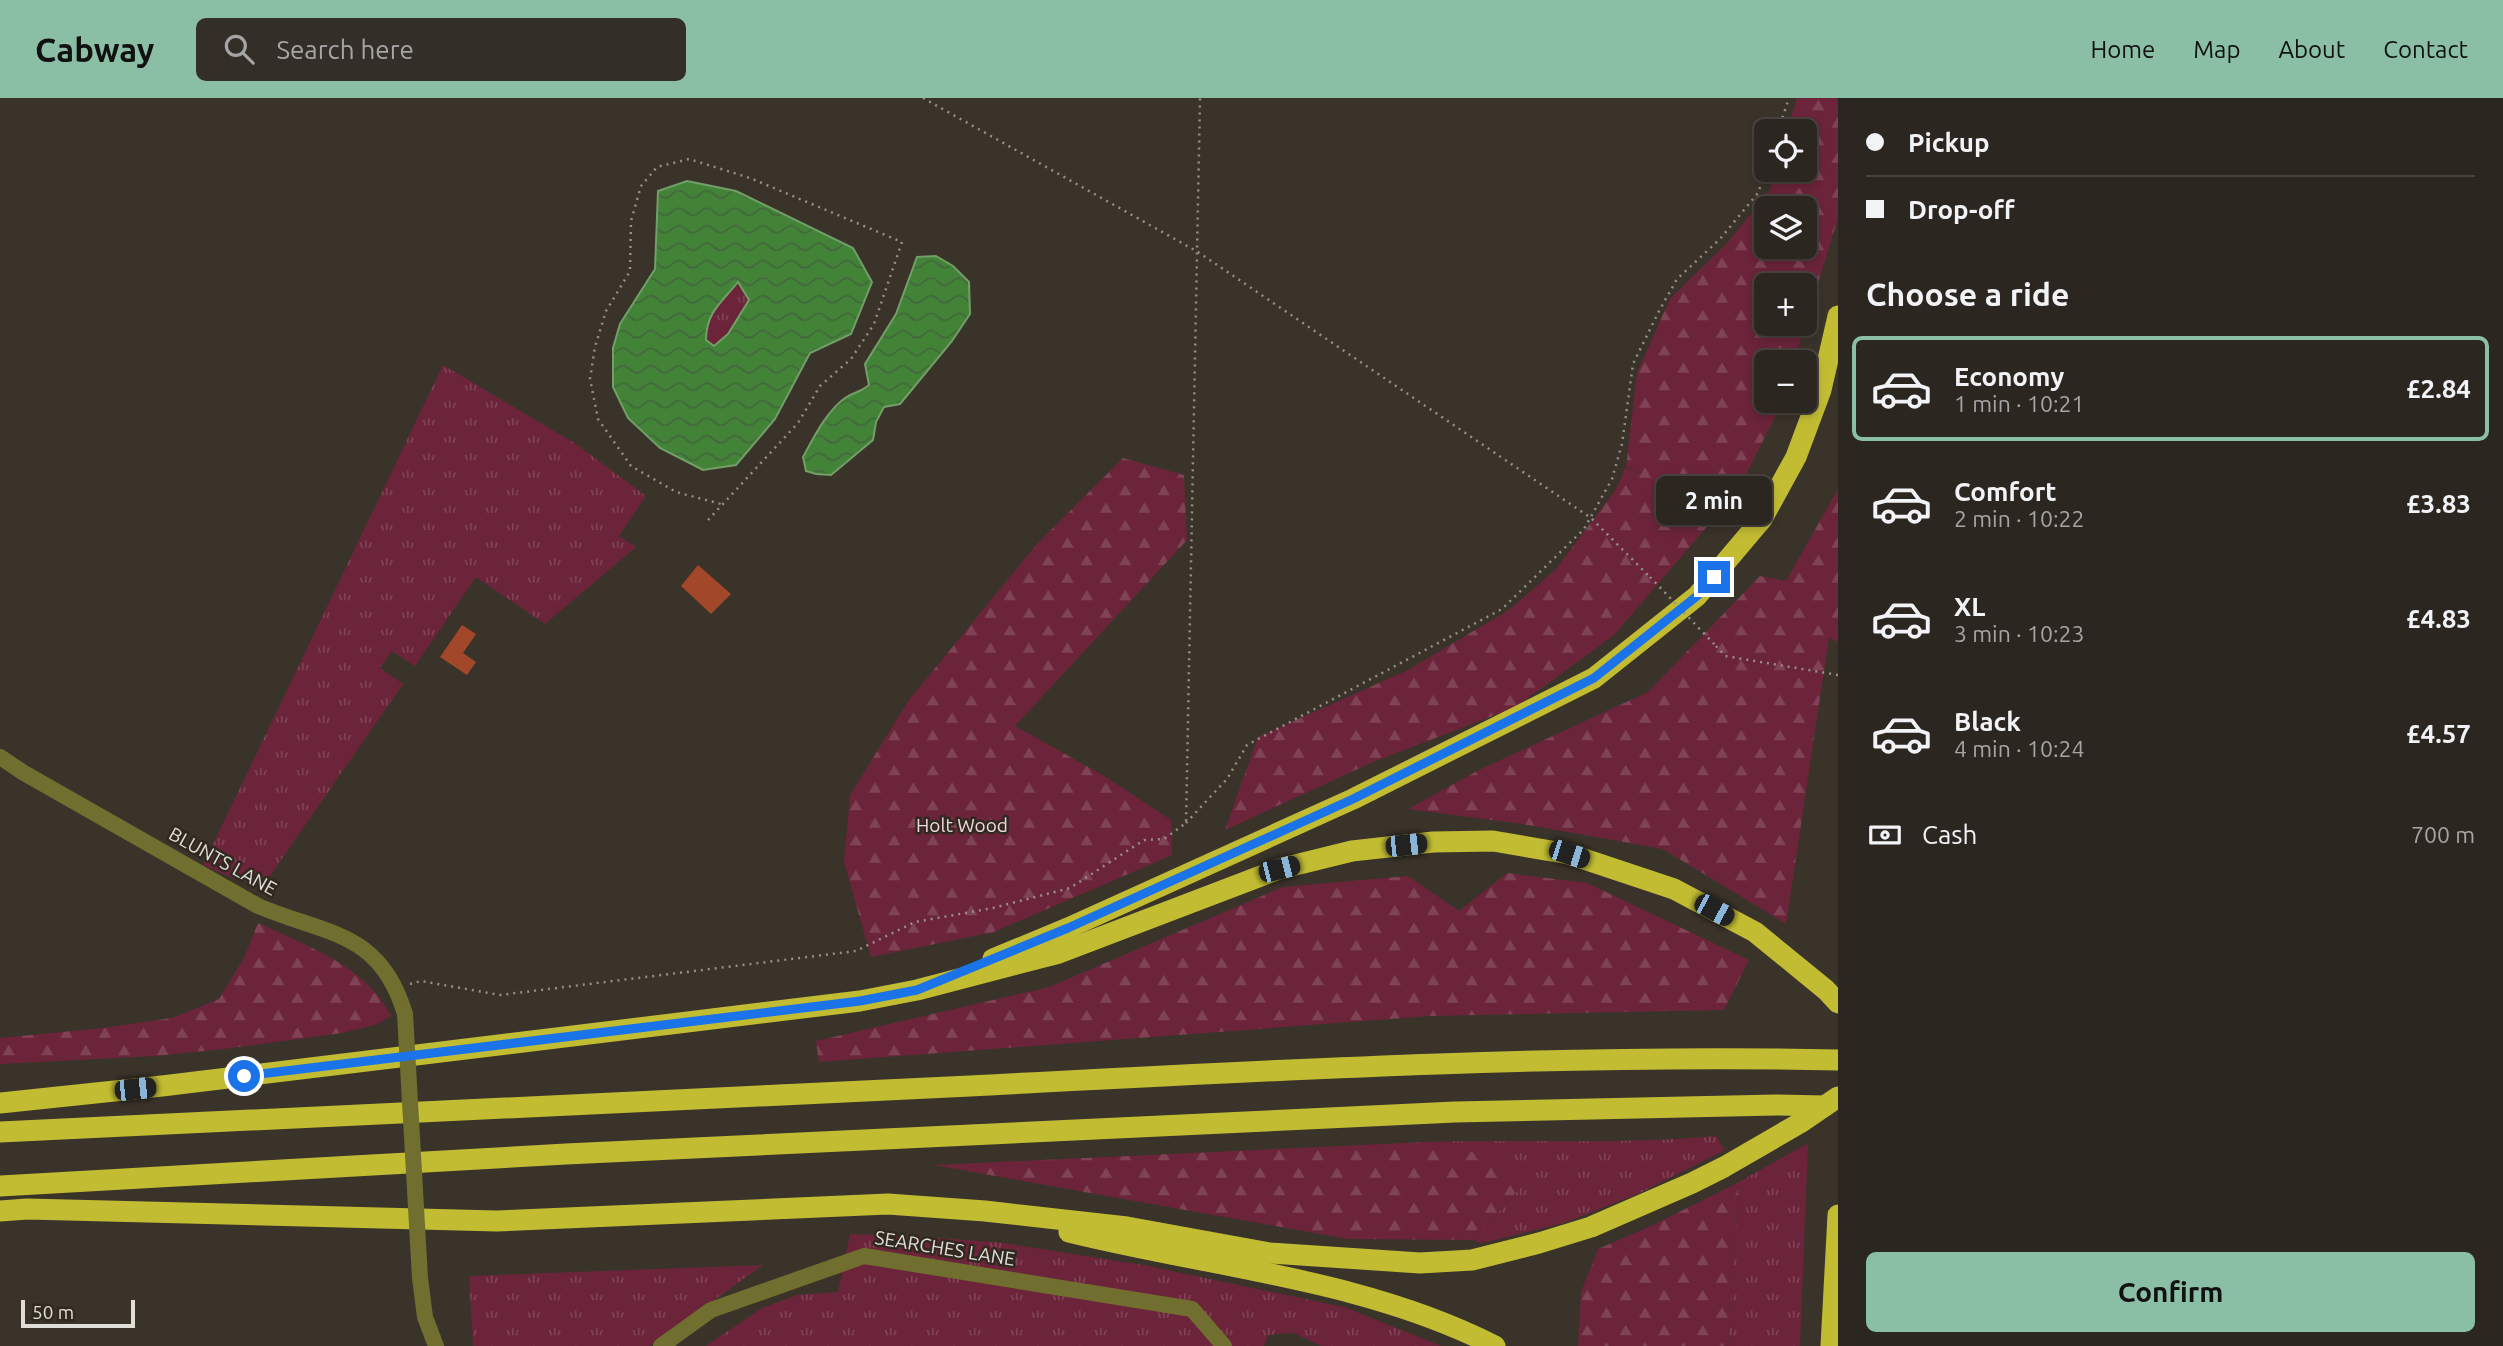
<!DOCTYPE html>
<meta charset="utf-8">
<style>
:root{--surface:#2c2620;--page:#342e29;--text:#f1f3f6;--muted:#a6a5a5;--line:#48433e;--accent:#8abfa5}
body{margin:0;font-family:Ubuntu,sans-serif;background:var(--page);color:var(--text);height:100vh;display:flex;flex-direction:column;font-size:26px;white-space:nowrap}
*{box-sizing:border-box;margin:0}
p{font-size:23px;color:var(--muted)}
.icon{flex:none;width:38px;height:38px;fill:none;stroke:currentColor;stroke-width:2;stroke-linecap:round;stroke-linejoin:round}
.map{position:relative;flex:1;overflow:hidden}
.panel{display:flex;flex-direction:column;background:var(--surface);width:665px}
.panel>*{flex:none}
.hud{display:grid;align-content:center;height:154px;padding:0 28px;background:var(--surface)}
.buttons{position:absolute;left:1754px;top:21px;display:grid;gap:14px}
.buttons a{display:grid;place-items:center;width:63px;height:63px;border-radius:10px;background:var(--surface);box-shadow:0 4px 10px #0003,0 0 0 2px var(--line);font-size:35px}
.scale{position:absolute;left:21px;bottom:18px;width:114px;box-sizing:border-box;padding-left:7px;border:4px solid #e1ddd7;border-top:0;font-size:19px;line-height:24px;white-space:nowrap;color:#e1ddd7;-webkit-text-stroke:5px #302920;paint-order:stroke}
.end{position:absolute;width:32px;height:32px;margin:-16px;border:9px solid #1a73e8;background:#fff;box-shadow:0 0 0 4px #fff}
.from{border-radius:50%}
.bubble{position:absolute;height:49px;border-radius:10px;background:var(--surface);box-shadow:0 4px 10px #0003,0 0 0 2px var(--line);font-size:23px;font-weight:700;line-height:49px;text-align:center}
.car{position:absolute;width:21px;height:42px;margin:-21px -10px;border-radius:9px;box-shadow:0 0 5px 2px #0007;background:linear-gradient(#222 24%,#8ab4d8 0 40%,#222 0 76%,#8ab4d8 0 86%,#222 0)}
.hud b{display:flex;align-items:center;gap:24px;height:66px;font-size:26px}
.hud b+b{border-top:2px solid var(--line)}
.hud i{width:18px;height:18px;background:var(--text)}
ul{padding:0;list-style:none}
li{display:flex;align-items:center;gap:21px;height:105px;margin:0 14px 10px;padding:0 14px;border:4px solid transparent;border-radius:10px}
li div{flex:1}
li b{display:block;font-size:26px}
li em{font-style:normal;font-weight:700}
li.active{border-color:var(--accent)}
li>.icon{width:63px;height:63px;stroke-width:1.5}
h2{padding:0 28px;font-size:32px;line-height:84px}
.pay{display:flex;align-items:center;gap:18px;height:77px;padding:0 28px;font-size:26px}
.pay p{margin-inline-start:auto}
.button{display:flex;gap:14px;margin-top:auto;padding:14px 28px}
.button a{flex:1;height:80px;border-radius:10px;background:var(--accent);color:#111;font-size:28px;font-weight:700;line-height:80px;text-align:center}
header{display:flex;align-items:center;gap:42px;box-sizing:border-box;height:98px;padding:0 35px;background:var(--accent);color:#111}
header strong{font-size:33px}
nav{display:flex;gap:38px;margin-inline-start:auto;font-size:24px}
.search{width:490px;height:63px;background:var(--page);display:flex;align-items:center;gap:18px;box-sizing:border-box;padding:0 24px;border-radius:10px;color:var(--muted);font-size:26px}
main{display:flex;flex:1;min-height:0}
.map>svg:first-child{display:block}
</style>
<header>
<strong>Cabway</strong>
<div class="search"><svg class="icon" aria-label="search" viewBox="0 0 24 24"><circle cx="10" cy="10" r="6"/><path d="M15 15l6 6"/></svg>Search here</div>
<nav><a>Home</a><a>Map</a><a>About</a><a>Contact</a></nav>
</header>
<main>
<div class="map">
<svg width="1838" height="1248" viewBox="0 0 1838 1248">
<defs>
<pattern id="grass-tufts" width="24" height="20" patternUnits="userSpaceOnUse" patternTransform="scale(1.75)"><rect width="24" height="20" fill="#6b243a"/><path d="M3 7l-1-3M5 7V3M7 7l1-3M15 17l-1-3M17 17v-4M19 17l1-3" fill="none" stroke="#804356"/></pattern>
<pattern id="forest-firs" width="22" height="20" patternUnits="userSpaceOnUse" patternTransform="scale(1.75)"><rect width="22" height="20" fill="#6b243a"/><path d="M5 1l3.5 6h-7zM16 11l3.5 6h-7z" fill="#804356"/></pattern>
<pattern id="water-waves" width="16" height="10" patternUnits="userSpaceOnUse" patternTransform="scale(1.75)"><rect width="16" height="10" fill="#428338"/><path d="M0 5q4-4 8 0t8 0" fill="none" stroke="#43693b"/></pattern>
</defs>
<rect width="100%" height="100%" fill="#3a332a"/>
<!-- grass -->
<g fill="url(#grass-tufts)">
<path d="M739 183 749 202 728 236 714 248 706 242C706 213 722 204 739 183Z"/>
<path d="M443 267 576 346 646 398 619 438 636 449 545 526 476 479 415 568 392 553 380 570 403 586 265 785 237 782 203 767Z"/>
<path d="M1716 1038 1725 1052 1640 1095 1564 1125 1482 1145 1473 1142 1520 1090 1426 1044C1522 1041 1619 1047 1716 1038Z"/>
<path d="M1808 1045 1800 1248H1728L1739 1084Z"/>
<path d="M850 1136 926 1139 1004 1145 1143 1167 1344 1209 1441 1248H1321L1294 1235 1268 1237 1264 1248H706L762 1210 797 1197 838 1194Z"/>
<path d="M763 1167 650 1248H473L469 1178Z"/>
</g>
<!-- forest -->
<g fill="url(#forest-firs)" fill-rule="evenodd">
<path d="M1797 0H1838V120L1794 264H1766V303H1783L1728 412 1723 410 1614 537 1516 609 1373 664 1225 732 1258 639 1408 572 1509 512 1556 471 1617 390 1625 370 1641 376 1626 369 1637 275 1670 201 1729 143 1770 92 1776 72H1804V33H1787ZM1766 110H1804V149H1766ZM1766 187H1804V226H1766Z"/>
<path d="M1123 360 1184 377 1187 442 1015 628 1106 679 1171 722 1172 757 994 834 871 859 844 764 850 697 909 602 1036 447Z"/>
<path d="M1838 391V544L1829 540 1786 826 1663 751 1522 726 1408 711 1479 672 1648 594 1760 478 1786 483Z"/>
<path d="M1507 775 1587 785 1749 862 1724 912 1430 918 819 964 816 943 1049 889 1283 789 1408 778 1459 813Z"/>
<path d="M258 825C305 847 367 868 391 918L375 927 342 935 224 951 155 958 0 966V940L103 930 172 920 219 901 244 860Z"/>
<path d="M1426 1044 1493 1059 1520 1090 1473 1142 1348 1141 934 1067Z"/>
<path d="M1739 1084 1728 1248H1578L1581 1194 1598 1151 1653 1127Z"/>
</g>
<!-- water -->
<g fill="url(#water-waves)" stroke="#729e68" stroke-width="2" fill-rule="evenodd">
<path d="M687 83 736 93 853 150 872 184 851 236 810 255 775 321 736 367 703 372 660 350 628 320 613 289V250L620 226 655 171 658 93ZM738 184 749 202 728 236 714 248 706 242C706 214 722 204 738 184Z"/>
<path d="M936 158 953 168 969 184 970 216 952 243 900 306 884 309 876 324 873 342 831 377 816 376 806 373 803 359C814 339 826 314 845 300 853 294 860 295 869 287L865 266 896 216 917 159Z"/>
</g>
<!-- building -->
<g fill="#a24729">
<path d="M698 467 731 496 711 516 681 488Z"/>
<path d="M462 527 476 536 463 555 476 564 467 577 440 559Z"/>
</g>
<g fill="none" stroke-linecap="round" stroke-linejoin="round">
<!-- path -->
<g stroke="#969089" stroke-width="2.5" stroke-dasharray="2 5" stroke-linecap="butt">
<path d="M923 0 1198 154 1591 420 1650 479"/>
<path d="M1778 33 1789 0"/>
<path d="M708 422 798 325 820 288 851 261 874 226 902 144 750 80 689 61 657 69 641 88 631 123 630 173 606 213 595 249 590 281 598 321 631 368 676 394 721 406"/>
<path d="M1716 548 1725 558 1838 577"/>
<path d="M1186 725 1227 681 1247 647 1502 511 1584 431 1612 381 1622 346 1633 266 1659 213 1677 181 1720 141 1758 95 1766 72"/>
<path d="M410 886 421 883 500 897 856 853 915 824 993 810 1070 790 1144 742 1164 741 1186 725 1200 0"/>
</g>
<!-- minor -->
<g stroke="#716f2f" stroke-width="16">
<path d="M0 659 24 675 258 808C326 837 380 832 405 916"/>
<path d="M420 1180 425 1219 436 1248"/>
<path d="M661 1248 711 1212 864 1158 1192 1211 1224 1248"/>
</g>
<!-- highway -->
<g stroke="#c2bc33" stroke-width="21">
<path d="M993 861 1068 830 1353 701 1594 580 1697 498 1762 421 1796 359 1821 292 1838 218"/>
<path d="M0 1005 162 988 860 903 917 892 1059 855 1279 771 1352 753 1433 744 1493 743 1569 756 1674 791 1755 834 1826 892 1838 905"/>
<path d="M0 1034C323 1019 646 1004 970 988 1259 973 1548 956 1838 962"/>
<path d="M0 1088 566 1056 1455 1014 1776 1007 1825 1008"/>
<path d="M0 1113 27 1111 497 1123 888 1106 985 1113 1127 1129 1270 1155 1420 1165 1472 1162 1539 1145 1591 1129 1692 1085 1724 1069 1800 1025 1838 999"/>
<path d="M1069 1134C1210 1169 1364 1181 1495 1248"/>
<path d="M1831 1248 1838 1117"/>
</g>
<!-- path-bridge -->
<path stroke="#969089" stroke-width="2.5" stroke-dasharray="2 5" stroke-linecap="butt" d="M1650 479 1716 548"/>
<!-- minor-bridge -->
<path stroke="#716f2f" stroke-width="16" d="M405 916 420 1180"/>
</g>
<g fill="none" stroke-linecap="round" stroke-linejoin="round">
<!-- route -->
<path stroke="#1a73e8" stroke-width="9" d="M244 978 860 903 917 892 1068 830 1353 701 1594 580 1697 498 1714 479"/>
</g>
<g text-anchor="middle" stroke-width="5" stroke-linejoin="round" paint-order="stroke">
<!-- park labels -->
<g font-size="19" fill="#f2d6dc" stroke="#302920">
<text x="962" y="734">Holt Wood</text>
</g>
<!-- street labels -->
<g font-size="19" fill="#e1ddd7" stroke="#302920">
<text transform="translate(223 763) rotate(29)" y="7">BLUNTS LANE</text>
<text transform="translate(945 1150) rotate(9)" y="7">SEARCHES LANE</text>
</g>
</g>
</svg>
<div class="buttons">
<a><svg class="icon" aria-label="locate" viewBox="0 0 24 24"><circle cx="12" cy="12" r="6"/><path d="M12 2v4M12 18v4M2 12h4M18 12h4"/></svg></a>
<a><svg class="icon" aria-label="layers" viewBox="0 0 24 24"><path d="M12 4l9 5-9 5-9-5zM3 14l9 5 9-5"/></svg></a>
<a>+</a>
<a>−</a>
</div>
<div class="scale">50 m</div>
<i class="end from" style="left:244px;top:978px"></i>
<i class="end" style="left:1714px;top:479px"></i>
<div class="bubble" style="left:1656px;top:378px;width:116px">2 min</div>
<i class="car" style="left:1406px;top:747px;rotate:84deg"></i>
<i class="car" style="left:1569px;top:756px;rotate:108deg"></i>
<i class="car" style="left:1279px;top:771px;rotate:76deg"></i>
<i class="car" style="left:1714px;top:812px;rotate:118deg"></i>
<i class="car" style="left:135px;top:991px;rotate:84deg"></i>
</div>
<section class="panel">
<div class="hud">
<b><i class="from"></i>Pickup</b>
<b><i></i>Drop-off</b>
</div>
<h2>Choose a ride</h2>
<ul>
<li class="active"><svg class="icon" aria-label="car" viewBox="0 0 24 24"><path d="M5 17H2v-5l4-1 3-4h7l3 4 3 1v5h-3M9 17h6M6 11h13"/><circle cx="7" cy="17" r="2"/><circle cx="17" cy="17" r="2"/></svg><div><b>Economy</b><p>1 min · 10:21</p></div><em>£2.84</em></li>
<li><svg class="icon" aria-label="car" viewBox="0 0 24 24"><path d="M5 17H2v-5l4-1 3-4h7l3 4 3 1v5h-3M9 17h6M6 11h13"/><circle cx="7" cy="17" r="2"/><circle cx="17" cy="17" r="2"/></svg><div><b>Comfort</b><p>2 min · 10:22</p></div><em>£3.83</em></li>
<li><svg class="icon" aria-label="car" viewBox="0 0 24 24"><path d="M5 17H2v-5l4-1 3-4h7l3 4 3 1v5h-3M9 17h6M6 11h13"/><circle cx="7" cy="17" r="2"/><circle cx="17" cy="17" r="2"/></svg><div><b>XL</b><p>3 min · 10:23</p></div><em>£4.83</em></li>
<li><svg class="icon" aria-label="car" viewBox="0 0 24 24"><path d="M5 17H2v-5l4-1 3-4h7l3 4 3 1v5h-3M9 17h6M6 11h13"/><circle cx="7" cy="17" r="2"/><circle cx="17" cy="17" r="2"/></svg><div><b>Black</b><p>4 min · 10:24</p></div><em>£4.57</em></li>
</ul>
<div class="pay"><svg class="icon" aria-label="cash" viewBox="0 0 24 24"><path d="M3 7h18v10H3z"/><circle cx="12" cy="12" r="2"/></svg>Cash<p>700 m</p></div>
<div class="button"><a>Confirm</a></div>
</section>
</main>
